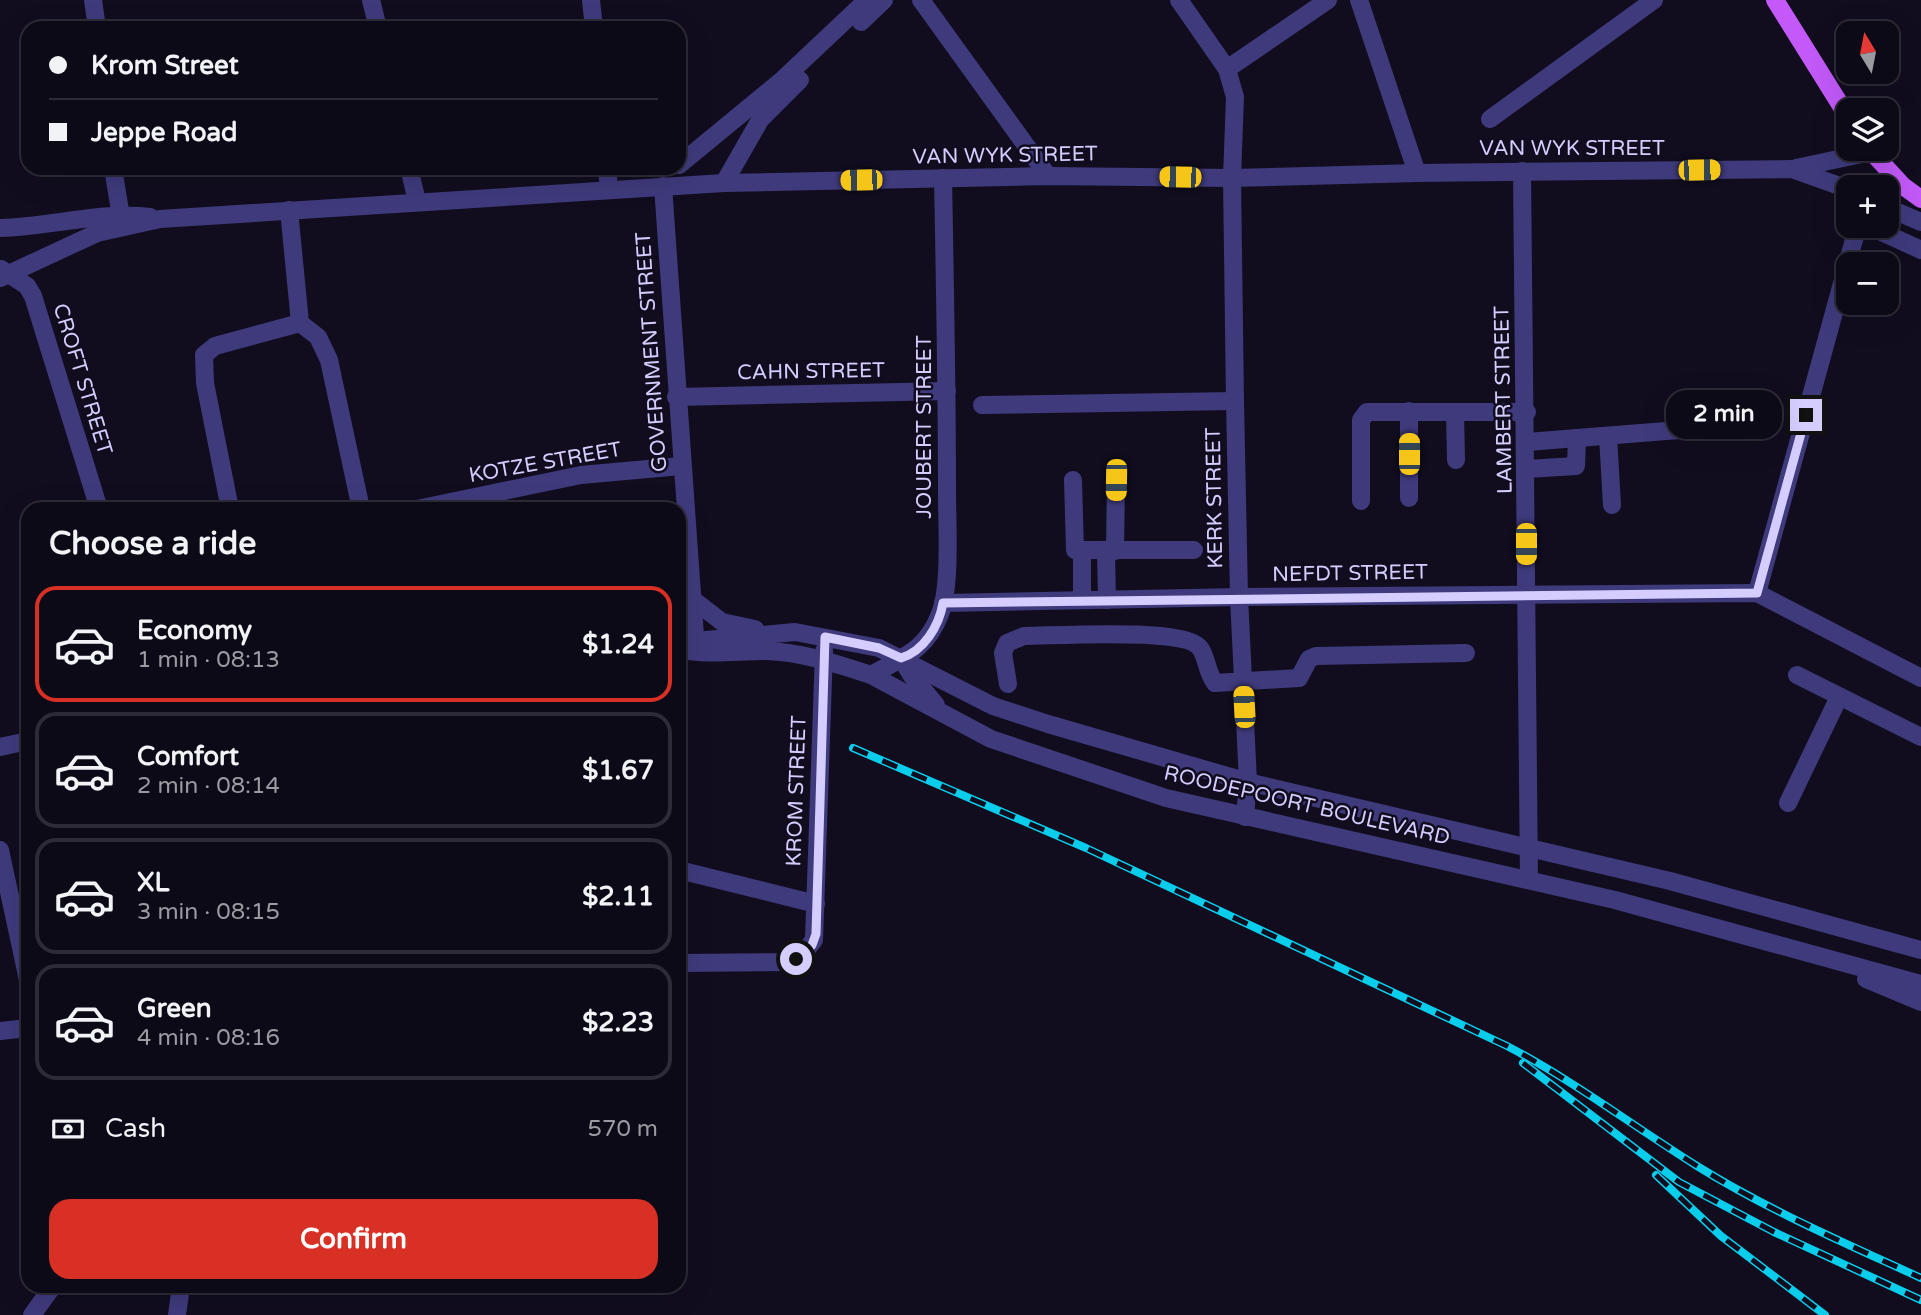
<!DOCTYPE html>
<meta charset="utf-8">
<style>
:root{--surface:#0d0a17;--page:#1b1824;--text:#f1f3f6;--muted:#9a9aa1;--line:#2d2b36;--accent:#d93025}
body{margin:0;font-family:"Varela Round",sans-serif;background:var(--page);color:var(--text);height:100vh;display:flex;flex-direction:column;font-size:26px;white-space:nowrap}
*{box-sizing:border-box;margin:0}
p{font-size:23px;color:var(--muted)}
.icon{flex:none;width:38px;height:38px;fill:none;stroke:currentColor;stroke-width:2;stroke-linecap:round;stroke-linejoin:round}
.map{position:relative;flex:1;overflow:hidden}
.side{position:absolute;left:21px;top:502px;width:665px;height:791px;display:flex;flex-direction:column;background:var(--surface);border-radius:21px;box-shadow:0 7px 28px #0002,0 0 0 2px var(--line)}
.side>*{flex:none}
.hud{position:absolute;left:21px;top:21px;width:665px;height:154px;border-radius:21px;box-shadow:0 7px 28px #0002,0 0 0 2px var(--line);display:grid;align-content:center;height:154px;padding:0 28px;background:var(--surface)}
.needle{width:46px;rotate:350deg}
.tools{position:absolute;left:1836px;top:21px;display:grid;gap:14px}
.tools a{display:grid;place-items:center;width:63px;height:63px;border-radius:14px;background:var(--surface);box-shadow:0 7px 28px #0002,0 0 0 2px var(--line);font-size:35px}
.end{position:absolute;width:32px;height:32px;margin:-16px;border:9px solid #d4cdfd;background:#111;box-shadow:0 0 0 4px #111}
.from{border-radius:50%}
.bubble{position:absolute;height:49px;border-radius:21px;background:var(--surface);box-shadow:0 7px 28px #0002,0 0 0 2px var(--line);font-size:23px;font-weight:700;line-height:49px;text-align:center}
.car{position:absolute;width:21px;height:42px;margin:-21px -10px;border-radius:9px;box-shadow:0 0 5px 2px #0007;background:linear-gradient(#f5c518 24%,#345 0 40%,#f5c518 0 76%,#345 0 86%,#f5c518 0)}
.hud b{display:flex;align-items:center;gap:24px;height:66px;font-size:26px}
.hud b+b{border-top:2px solid var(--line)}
.hud i{width:18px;height:18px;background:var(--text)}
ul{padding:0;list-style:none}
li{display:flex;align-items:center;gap:21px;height:116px;margin:0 14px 10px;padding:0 14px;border:4px solid var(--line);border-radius:21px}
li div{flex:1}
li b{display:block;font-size:26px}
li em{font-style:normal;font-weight:700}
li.active{border-color:var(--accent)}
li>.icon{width:63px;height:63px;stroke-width:1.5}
h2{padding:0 28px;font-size:32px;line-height:84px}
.pay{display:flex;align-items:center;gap:18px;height:77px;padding:0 28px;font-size:26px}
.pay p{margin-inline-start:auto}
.primary-button{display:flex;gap:14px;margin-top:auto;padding:14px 28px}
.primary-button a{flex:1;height:80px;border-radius:21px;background:var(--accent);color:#fff;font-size:28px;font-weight:700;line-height:80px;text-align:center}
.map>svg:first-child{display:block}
</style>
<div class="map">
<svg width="1921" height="1315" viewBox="0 0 1921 1315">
<rect width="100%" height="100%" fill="#110d1f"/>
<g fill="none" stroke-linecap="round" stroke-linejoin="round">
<!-- minor -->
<g stroke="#3f3a7c" stroke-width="18">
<path d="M93 0 97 28"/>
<path d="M371 0 378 28"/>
<path d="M591 0 594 28"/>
<path d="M921 0 1048 176"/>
<path d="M1179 0 1227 69 1235 97 1232 178 1235 401 1239 597 1248 782 1245 817"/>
<path d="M1359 0 1417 173"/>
<path d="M861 22 884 0"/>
<path d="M1227 69 1328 0"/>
<path d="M1490 119 1654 0"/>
<path d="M679 165 781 81 867 0"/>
<path d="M113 168 122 223"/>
<path d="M409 168 417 201"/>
<path d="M607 168 609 190"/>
<path d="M1796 168 1871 152"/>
<path d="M1522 171 1529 880"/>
<path d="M724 183 760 120 800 80"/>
<path d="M663 186 696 650"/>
<path d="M1886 207 1921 222"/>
<path d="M289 210 300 323"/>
<path d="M0 228C50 227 100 211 150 217"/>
<path d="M1 269 27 286 33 296 99 509"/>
<path d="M0 278 97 233 160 219 724 183 1048 176 1232 178 1417 173 1792 169 1848 189"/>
<path d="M300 323 318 337 329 360 361 509"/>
<path d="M676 397 947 391"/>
<path d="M982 405 1235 401"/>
<path d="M1409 411V498"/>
<path d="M1455 412 1456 460"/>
<path d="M1608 436 1612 505"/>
<path d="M1527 442 1755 424"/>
<path d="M1527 469 1576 466 1577 438"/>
<path d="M1073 480 1075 550H1194"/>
<path d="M1361 501V420L1367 412H1527"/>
<path d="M230 509 205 383 204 355 215 346 300 323"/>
<path d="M417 509 581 475 681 466"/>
<path d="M1082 551V600"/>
<path d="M1106 551 1107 600"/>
<path d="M1115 551 1116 480"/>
<path d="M1757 593 1855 236 1859 230 1873 228 1921 250"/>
<path d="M691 598 722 622 755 629"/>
<path d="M943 603 1239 597 1757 593 1921 678"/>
<path d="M679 646 695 641 795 632 879 648 993 706 1048 724 1248 782 1670 881 1921 950"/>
<path d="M679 650C708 655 737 651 766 651 802 652 837 664 871 675L991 739 1166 798 1615 900 1921 984"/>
<path d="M901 658 912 676 936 705"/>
<path d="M871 675C903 657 926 651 940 614 951 587 947 523 947 492 947 387 945 283 943 178"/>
<path d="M1797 675 1921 737"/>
<path d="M1008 684 1003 653 1007 643 1024 636C1054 636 1185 627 1200 648 1207 657 1206 671 1215 683L1299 678 1309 659 1316 656 1466 653"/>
<path d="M0 747 28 741"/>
<path d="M1788 803 1839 697"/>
<path d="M0 850 28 980"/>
<path d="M679 870 816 904"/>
<path d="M679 963 787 962 801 956 814 940 824 651"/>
<path d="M1866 979 1921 1002"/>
<path d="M0 1031 28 1028"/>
<path d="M32 1315 53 1286"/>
<path d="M177 1315 181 1286"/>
</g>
<!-- major -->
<g stroke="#c259f8" stroke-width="18">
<path d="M1775 0 1848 117"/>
<path d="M1869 149 1903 186 1921 199"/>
</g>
<defs>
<g id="rail">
<path d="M853 748 1086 848 1507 1046C1574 1081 1633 1126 1697 1166 1768 1210 1845 1243 1921 1278"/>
<path d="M1523 1063 1679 1182 1774 1232 1921 1300"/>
<path d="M1656 1175 1721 1236 1825 1315"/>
</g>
</defs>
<!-- rail casing -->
<use href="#rail" stroke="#0acdec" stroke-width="8"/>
<!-- rail -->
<use href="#rail" stroke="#110d1f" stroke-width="5" stroke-dasharray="16" stroke-linecap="butt"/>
</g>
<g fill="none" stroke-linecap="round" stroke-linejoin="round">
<!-- route -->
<path stroke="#d4cdfd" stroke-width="9" d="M796 959 812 945 816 934 825 637 879 648 901 658C924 651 939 626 943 603L1757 593 1806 415"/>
</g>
<g text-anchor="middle" stroke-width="5" stroke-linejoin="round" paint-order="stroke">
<!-- street labels -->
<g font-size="21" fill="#d4cdfd" stroke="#110d1f">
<text x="1572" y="155">VAN WYK STREET</text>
<text transform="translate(1005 155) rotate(-1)" y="7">VAN WYK STREET</text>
<text transform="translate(651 352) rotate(-94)" y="7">GOVERNMENT STREET</text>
<text transform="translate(811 371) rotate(-1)" y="7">CAHN STREET</text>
<text transform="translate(83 379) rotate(73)" y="7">CROFT STREET</text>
<text transform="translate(1503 400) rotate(-91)" y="7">LAMBERT STREET</text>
<text transform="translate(924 427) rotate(-90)" y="7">JOUBERT STREET</text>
<text transform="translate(545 462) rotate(-10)" y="7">KOTZE STREET</text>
<text transform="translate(1214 498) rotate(-91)" y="7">KERK STREET</text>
<text transform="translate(1350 573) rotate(-1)" y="7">NEFDT STREET</text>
<text transform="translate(796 791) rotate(-88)" y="7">KROM STREET</text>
<text transform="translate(1307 805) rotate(13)" y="7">ROODEPOORT BOULEVARD</text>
</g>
</g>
</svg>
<div class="tools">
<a><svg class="needle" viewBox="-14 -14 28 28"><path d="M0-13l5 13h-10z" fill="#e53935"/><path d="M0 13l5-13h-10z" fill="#9a9aa1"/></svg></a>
<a><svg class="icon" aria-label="layers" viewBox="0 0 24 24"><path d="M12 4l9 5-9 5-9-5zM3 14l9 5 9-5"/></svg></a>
<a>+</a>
<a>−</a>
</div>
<i class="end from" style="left:796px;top:959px"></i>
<i class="end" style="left:1806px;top:415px"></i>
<div class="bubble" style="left:1666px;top:390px;width:116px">2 min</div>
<i class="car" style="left:1699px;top:170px;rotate:89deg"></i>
<i class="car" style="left:1180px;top:177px;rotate:271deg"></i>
<i class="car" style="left:861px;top:180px;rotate:269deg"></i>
<i class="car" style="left:1409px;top:454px;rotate:0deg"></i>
<i class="car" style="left:1116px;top:480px;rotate:181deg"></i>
<i class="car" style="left:1526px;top:544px;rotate:180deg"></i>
<i class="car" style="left:1244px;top:707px;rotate:357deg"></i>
<div class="hud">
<b><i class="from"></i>Krom Street</b>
<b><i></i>Jeppe Road</b>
</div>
<section class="side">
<h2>Choose a ride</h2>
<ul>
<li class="active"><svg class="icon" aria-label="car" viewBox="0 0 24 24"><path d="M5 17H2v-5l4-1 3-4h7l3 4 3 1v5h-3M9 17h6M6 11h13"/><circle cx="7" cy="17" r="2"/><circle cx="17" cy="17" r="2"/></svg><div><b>Economy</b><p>1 min · 08:13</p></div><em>$1.24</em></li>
<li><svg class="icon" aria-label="car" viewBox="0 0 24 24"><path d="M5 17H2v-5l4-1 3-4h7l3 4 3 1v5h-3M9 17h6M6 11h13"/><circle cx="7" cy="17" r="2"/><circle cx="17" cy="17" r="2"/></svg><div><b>Comfort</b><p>2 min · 08:14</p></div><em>$1.67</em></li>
<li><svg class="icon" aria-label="car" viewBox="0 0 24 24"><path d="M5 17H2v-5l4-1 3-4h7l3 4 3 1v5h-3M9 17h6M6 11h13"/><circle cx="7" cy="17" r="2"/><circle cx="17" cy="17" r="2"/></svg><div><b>XL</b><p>3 min · 08:15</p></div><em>$2.11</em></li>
<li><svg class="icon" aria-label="car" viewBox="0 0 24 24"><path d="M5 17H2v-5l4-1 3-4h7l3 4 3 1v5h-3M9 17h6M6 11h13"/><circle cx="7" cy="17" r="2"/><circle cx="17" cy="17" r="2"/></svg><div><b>Green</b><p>4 min · 08:16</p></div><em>$2.23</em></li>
</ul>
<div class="pay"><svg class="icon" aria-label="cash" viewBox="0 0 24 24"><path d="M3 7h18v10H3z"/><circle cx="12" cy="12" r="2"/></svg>Cash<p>570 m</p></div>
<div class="primary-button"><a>Confirm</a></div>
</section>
</div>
